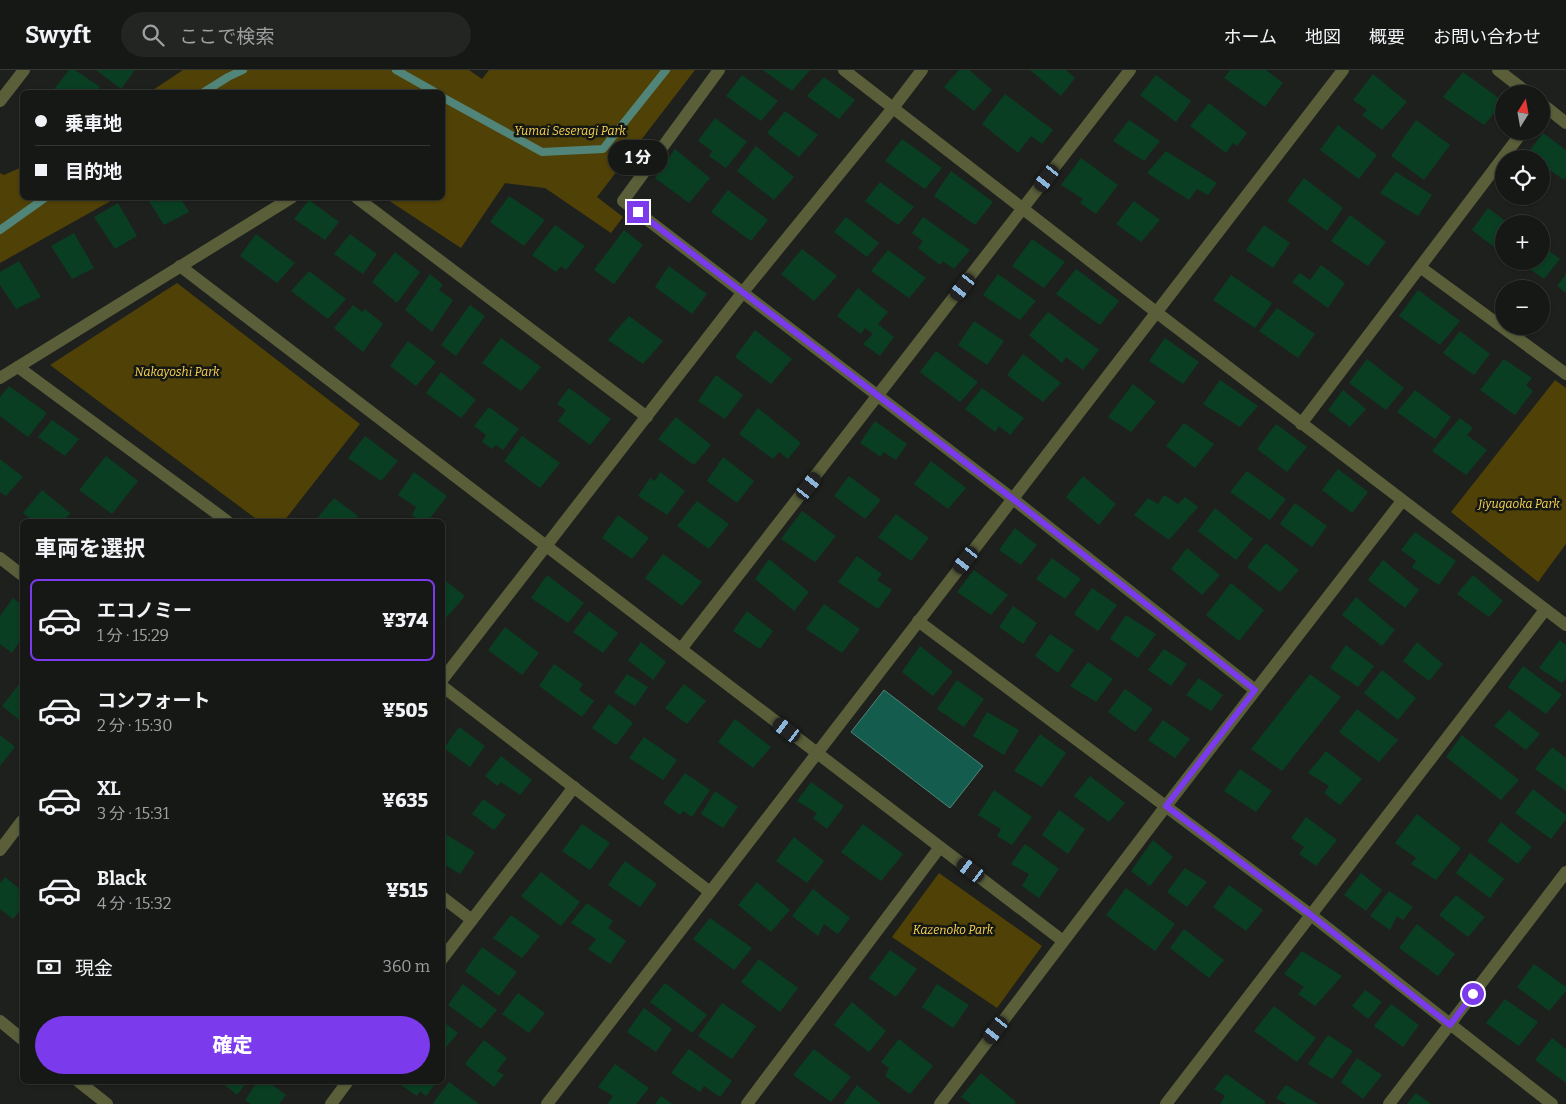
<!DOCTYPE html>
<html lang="ja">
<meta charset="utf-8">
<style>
:root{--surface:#161816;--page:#232523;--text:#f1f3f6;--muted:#9ea0a1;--line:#353735;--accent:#7c3aed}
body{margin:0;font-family:Bitter,"Noto Sans JP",serif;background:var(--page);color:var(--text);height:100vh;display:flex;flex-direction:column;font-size:19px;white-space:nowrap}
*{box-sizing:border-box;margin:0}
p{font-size:16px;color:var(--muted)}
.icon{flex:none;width:28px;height:28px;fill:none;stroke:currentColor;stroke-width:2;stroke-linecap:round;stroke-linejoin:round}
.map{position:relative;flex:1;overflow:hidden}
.panel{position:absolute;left:20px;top:449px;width:425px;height:565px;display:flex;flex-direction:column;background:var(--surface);border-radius:8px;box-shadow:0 1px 4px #0004,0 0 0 1px var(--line)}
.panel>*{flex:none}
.hud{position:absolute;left:20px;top:20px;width:425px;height:110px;border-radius:8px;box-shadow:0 1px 4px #0004,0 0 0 1px var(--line);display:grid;align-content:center;height:110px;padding:0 15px;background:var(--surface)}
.needle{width:32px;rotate:11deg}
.buttons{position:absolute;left:1495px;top:15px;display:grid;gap:10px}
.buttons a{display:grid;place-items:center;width:55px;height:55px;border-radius:50%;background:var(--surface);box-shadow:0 1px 4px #0004,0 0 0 1px var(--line);font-size:25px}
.end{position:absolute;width:22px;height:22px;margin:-11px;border:6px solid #7c3aed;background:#fff;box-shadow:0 0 0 2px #fff}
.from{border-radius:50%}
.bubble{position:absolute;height:35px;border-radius:18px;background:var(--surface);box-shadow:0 1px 4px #0004,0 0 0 1px var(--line);font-size:16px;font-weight:800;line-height:35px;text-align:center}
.car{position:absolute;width:15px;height:30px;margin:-15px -8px;border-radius:6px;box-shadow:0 0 4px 1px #0007;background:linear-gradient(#222 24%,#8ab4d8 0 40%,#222 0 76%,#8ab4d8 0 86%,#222 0)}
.hud b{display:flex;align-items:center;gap:18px;height:48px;font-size:19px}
.hud b+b{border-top:1px solid var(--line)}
.hud i{width:12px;height:12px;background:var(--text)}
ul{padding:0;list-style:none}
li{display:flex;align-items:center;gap:15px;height:82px;margin:0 10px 8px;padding:0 5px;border:2px solid transparent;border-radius:8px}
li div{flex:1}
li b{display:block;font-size:19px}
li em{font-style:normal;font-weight:800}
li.current{border-color:var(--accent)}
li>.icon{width:45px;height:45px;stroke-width:1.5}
h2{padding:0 15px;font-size:22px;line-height:60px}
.pay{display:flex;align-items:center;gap:12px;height:55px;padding:0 15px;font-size:19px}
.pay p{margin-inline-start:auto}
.primary-button{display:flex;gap:10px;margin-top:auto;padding:10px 15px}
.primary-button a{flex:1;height:58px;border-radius:30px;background:var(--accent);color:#fff;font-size:20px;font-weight:800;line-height:58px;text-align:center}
header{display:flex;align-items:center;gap:30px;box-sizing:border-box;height:70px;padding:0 25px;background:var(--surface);border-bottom:1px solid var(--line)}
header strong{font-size:24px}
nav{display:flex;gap:28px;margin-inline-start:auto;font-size:18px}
.search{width:350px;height:45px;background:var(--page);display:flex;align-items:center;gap:12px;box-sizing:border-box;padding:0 18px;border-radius:28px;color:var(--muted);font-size:19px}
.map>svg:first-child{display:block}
</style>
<header>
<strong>Swyft</strong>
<div class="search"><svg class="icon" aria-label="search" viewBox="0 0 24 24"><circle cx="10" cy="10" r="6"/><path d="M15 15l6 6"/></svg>ここで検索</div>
<nav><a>ホーム</a><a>地図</a><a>概要</a><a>お問い合わせ</a></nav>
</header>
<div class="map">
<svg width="1566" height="1034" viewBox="0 0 1566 1034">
<rect width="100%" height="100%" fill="#1e201d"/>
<!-- green -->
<g fill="#504107">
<path d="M183 0H469L482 9 489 0H695L597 127 623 147 611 163 545 118 505 113 461 178 385 128H442V22H150Z"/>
<path d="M22 97V128H116L0 193V103L4 105Z"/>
<path d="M177 213 360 354 284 451H259L50 295Z"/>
<path d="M1555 310 1566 318V474L1538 512 1451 442Z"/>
<path d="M939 803 1042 876 997 938 892 867Z"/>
</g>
<!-- water -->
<path fill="#145c4d" stroke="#528579" d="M884 620 983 696 950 738 851 662Z"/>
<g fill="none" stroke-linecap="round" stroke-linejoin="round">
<!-- stream -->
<g stroke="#528579" stroke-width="8">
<path d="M396 0 435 22"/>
<path d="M204 22 228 7 243 0"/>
<path d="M442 27 542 82 603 79 666 0"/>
<path d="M0 160 45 128"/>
</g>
</g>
<!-- building -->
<g fill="#093e22">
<path d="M69 0H75L100 17 95 22H52Z"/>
<path d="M96 0H135L121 19Z"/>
<path d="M763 0H810L792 21Z"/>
<path d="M959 0H969L992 20 974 41 944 17Z"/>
<path d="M1030 0H1066L1075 8 1061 26Z"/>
<path d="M1230 0H1266L1283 13 1265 37 1224 8Z"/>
<path d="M1463 2 1504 32 1484 55 1443 27Z"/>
<path d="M1373 4 1407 32 1382 60 1362 45 1367 40 1353 30Z"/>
<path d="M742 5 778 31 761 51 726 26Z"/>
<path d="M1156 5 1191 31 1176 52 1140 25Z"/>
<path d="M824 7 855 30 839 49 807 26Z"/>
<path d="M1005 24 1053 60 1042 74 1031 66 1018 83 982 54Z"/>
<path d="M1209 33 1247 63 1237 76 1233 73 1226 83 1190 56Z"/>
<path d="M785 41 818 65 799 87 767 63Z"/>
<path d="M715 48 747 72 726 98 709 86 712 81 698 71Z"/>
<path d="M1129 50 1160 71 1144 91 1113 71Z"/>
<path d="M1416 50 1450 75 1424 110 1391 86Z"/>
<path d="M1338 55 1377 85 1359 109 1320 80Z"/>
<path d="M1543 63 1566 80V107L1564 110 1541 94V89H1533L1527 84Z"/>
<path d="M902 69 942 98 925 119 885 91Z"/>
<path d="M756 76 794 107 774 130 737 101Z"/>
<path d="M675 79 710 108 689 133 655 108Z"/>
<path d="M1166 81 1217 113 1208 125 1197 119 1189 130 1147 103Z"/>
<path d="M1081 88 1118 115 1096 144 1080 133 1083 129 1061 115Z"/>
<path d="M951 101 993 132 975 155 934 126Z"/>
<path d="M1396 102 1432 125 1418 146 1380 123Z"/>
<path d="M1304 108 1343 138 1327 161 1287 131Z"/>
<path d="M880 112 914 137 898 155 865 131Z"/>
<path d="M728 120 768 150 751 171 711 142Z"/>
<path d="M509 126 545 150 524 176 490 152Z"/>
<path d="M147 128H180L189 142 164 155Z"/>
<path d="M309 130 339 152 325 170 294 149Z"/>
<path d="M1134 131 1160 150 1141 172 1116 154Z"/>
<path d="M118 133 137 166 115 179 94 147Z"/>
<path d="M1488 138 1509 154H1504V180L1502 183 1472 160Z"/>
<path d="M1350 145 1386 172 1368 196 1331 171Z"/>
<path d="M846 147 879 173 867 187 834 162Z"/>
<path d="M923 147 970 180 954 199 943 191 940 195 918 178 923 171 912 163Z"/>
<path d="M555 155 585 176 566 200 561 196 556 202 532 185Z"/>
<path d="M1264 155 1290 173 1273 198 1246 180Z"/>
<path d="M624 160 643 175 614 214 594 200Z"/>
<path d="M74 163 94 198 72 209 51 176Z"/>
<path d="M256 164 295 193 277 213 240 186Z"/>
<path d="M350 164 377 184 363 204 334 184Z"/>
<path d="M1032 169 1065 192 1044 218 1012 196Z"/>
<path d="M1541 175 1560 189 1544 209 1518 191H1541Z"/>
<path d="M802 179 837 206 814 231 781 204Z"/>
<path d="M888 180 926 208 909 228 871 201Z"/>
<path d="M395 182 420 202 397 233 372 212Z"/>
<path d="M19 191 41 227 16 239 0 215V202Z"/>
<path d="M1321 195 1345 213 1328 238 1292 212 1300 203 1310 210Z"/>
<path d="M669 196 707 224 692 244 655 217Z"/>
<path d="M1076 199 1119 231 1100 255 1056 224Z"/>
<path d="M309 201 346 229 328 249 291 221Z"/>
<path d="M430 204 443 215 439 220 453 230 432 262 405 240Z"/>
<path d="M998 204 1036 231 1020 250 983 225Z"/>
<path d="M1566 204V223L1557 216Z"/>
<path d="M1231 205 1272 233 1255 258 1213 230Z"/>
<path d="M858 218 888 242 878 254 894 267 880 286 863 274 873 264 865 258 861 264 837 246Z"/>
<path d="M1418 220 1460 251 1440 275 1399 246Z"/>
<path d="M353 235 362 242 365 239 383 254 363 282 334 258Z"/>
<path d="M470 235 485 246 456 286 441 275Z"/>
<path d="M1277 238 1315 264 1298 288 1259 261Z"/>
<path d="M1048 242 1099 280 1083 300 1066 287 1062 293 1029 265Z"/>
<path d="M629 246 663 271 643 294 608 270Z"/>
<path d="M974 251 1004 271 987 295 958 275Z"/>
<path d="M755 260 792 289 771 314 735 287Z"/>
<path d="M1460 261 1490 284 1474 305 1443 283Z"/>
<path d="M501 268 541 297 521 321 482 293Z"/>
<path d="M1165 268 1199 292 1183 314 1149 291Z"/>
<path d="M408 271 436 292 416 316 390 296Z"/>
<path d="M936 281 978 312 960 332 920 302Z"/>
<path d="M1023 284 1061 313 1043 332 1007 305Z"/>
<path d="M1367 289 1404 318 1386 340 1349 313Z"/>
<path d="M1504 289 1532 308 1526 315 1533 321 1515 345 1480 320Z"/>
<path d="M441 302 476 330 461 348 426 323Z"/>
<path d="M716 305 743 325 725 349 698 331Z"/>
<path d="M1220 310 1258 336 1240 357 1203 334Z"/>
<path d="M1133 314 1156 332 1131 362 1108 347Z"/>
<path d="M9 316 47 343 28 367 0 346V327Z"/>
<path d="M569 318 611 349 590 375 558 351 566 340 557 334Z"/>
<path d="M982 318 1024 348 1010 365 999 356 995 362 965 339Z"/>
<path d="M1343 320 1366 339 1350 357 1328 340Z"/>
<path d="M1415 320 1451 347 1435 369 1397 342Z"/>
<path d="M489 337 519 359 503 380 496 375 492 379 482 372 486 365 474 356Z"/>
<path d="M758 338 801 373 788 389 779 382 773 389 739 364Z"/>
<path d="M676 347 711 375 694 395 658 369Z"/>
<path d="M1460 348 1473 358 1467 365 1487 380 1466 405 1432 381Z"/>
<path d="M52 350 79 369 65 386 38 367Z"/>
<path d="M875 351 907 374 896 390 883 382 881 387 860 373Z"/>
<path d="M1184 353 1214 374 1195 398 1166 376Z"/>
<path d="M1276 354 1307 377 1287 402 1257 379Z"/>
<path d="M365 366 398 391 381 411 348 388Z"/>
<path d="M522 366 560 393 540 418 504 391Z"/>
<path d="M106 386 138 411 112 444 79 420Z"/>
<path d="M723 387 754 411 737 433 707 411Z"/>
<path d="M0 389 23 407 6 426 0 422Z"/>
<path d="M931 391 966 418 948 439 914 414Z"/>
<path d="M1338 399 1368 422 1352 443 1322 420Z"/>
<path d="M1247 401 1286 429 1270 450 1230 422Z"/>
<path d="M414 402 447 426 428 451H420L412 445 416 437 398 425Z"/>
<path d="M660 402 685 421 667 445 638 426 650 408 655 411Z"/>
<path d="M849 406 881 430 865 449 834 426Z"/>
<path d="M1083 406 1116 434 1099 455 1066 427Z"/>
<path d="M42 420 70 443 64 451H33L23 443Z"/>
<path d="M1164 425 1178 434 1185 427 1198 437 1169 470 1134 445 1148 428 1158 434Z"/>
<path d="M334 428 358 446 353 451H315Z"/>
<path d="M697 431 729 454 709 479 677 456Z"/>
<path d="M1295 433 1327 456 1312 477 1280 454Z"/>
<path d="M1215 438 1253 469 1236 490 1198 461Z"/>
<path d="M802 441 836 466 815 492 781 469Z"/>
<path d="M896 444 929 468 911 491 878 467Z"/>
<path d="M618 445 649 468 632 489 602 468Z"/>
<path d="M1015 458 1037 475 1021 495 999 480Z"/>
<path d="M1415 462 1456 491 1439 515 1412 497 1416 491 1401 480Z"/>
<path d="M1266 473 1299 500 1280 522 1247 497Z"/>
<path d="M1187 478 1220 505 1202 525 1171 499Z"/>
<path d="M663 484 702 512 682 536 645 508Z"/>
<path d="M857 486 882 504 877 510 892 520 878 539 838 512Z"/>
<path d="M1052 488 1081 509 1065 529 1036 509Z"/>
<path d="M769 489 809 522 794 541 755 509Z"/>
<path d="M1383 490 1419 520 1405 538 1368 510Z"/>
<path d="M974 500 1008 525 991 545 957 522Z"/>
<path d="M547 505 584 533 568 553 531 528Z"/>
<path d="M1473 505 1503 531 1489 547 1457 524Z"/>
<path d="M442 508 465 526 447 547 442 544Z"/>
<path d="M1231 513 1264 540 1239 571 1206 545Z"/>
<path d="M1092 518 1117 535 1098 561 1074 544Z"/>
<path d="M1356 527 1395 560 1382 576 1342 545Z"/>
<path d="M13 528 22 535V568L12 583 0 574V546Z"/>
<path d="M824 534 860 559 842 583 806 559Z"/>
<path d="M1013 536 1037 553 1023 574 999 557Z"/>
<path d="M589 541 618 563 603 583 573 562Z"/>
<path d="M747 541 773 561 760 579 733 561Z"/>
<path d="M1126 545 1156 564 1138 588 1110 569Z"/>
<path d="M505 557 539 583 522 605 488 580Z"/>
<path d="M1050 564 1074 580 1058 603 1035 586Z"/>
<path d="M1560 570 1566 575V608L1562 613 1539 598Z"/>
<path d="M641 572 666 592 653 610 628 590Z"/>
<path d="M1417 572 1443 594 1429 611 1403 591Z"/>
<path d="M1346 575 1374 596 1358 617 1330 598Z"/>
<path d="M920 576 953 602 933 626 902 602Z"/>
<path d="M1164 579 1187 594 1171 616 1148 600Z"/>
<path d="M1088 592 1113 609 1096 632 1070 616Z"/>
<path d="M554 594 583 614 579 620 594 631 582 647 539 616Z"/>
<path d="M1523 596 1562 625 1546 644 1508 617Z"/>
<path d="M1382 600 1416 628 1398 650 1364 623Z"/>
<path d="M627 604 648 617 635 636 614 623Z"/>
<path d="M1310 604 1341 627 1282 701 1251 679Z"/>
<path d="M1199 608 1223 625 1211 641 1186 625Z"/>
<path d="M957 610 984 629 964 657 937 639Z"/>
<path d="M21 612 22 613V652L2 636Z"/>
<path d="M684 614 706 631 687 654 665 638Z"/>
<path d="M1125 619 1153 639 1135 662 1108 642Z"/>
<path d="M609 634 633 653 616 675 592 658Z"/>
<path d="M1357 639 1398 670 1379 692 1339 662Z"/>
<path d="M1509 640 1540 664 1526 680 1494 656Z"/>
<path d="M987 642 1019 660 1004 685 973 666Z"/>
<path d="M735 649 771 677 753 698 718 672Z"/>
<path d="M1163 650 1190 669 1175 688 1148 670Z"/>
<path d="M459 657 485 676 470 697 444 678Z"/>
<path d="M1040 664 1066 683 1042 717 1014 701Z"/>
<path d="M0 665 15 677 0 696Z"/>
<path d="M1462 665 1519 710 1501 730 1446 687Z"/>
<path d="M644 667 677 690 663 710 629 688Z"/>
<path d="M1552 677 1566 688V721L1535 699Z"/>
<path d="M1326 681 1362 709 1340 735 1324 723 1329 716 1308 703Z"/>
<path d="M501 686 532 710 520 725 501 712 497 716 485 706Z"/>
<path d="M1240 699 1272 721 1256 742 1224 721Z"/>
<path d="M685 703 710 720 692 747 683 741 680 745 663 733Z"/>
<path d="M1090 706 1125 733 1109 752 1074 726Z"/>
<path d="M811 712 844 736 827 759 813 748 817 743 797 731Z"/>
<path d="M1533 719 1566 745V749L1551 769 1515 743Z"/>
<path d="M994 720 1032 747 1012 775 997 766 1001 759 978 745Z"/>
<path d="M715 721 738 737 723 758 701 744Z"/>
<path d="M483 729 506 745 494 760 472 744Z"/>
<path d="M1059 740 1085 759 1068 784 1042 765Z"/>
<path d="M1417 744 1461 778 1436 810 1411 794 1416 788 1395 773Z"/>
<path d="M1306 747 1337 770 1316 796 1299 784 1304 777 1291 768Z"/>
<path d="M1501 752 1532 777 1518 794 1487 771Z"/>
<path d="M582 754 610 773 590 800 562 781Z"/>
<path d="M863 754 903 784 881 811 841 782Z"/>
<path d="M445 764 475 782 460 804 442 793V768Z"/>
<path d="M794 767 824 791 807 813 776 791Z"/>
<path d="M1153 770 1173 787 1150 816 1131 801Z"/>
<path d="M1025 774 1059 799 1039 828 1022 816 1029 804 1011 794Z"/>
<path d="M1470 783 1504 809 1490 828 1456 803Z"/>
<path d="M625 791 657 814 640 837 608 815Z"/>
<path d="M1185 798 1207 812 1187 837 1167 822Z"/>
<path d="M541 802 580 832 561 856 521 826Z"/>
<path d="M1361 803 1382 820 1366 841 1344 825Z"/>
<path d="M5 807 22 821V838L13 849 0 839V813Z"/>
<path d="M757 812 790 840 771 862 738 835Z"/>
<path d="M1229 815 1263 840 1246 861 1213 837Z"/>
<path d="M1126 818 1175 854 1155 881 1106 845Z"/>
<path d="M813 819 850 848 838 864 824 854 818 866 792 846Z"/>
<path d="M1389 821 1413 837 1403 850 1397 846 1390 860 1370 846Z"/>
<path d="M1456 825 1485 847 1468 867 1439 845Z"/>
<path d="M587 833 613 851 608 858 626 871 610 894 588 879 596 869 571 853Z"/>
<path d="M511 845 540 866 522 888 493 868Z"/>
<path d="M710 848 752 878 734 900 693 869Z"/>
<path d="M1417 854 1455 884 1438 906 1399 878Z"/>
<path d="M1184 859 1224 890 1209 908 1170 878Z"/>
<path d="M482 877 517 902 499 926 465 901Z"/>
<path d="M890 880 917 899 896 927 869 908Z"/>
<path d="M1302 881 1342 906 1315 936 1298 924 1304 917 1284 904Z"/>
<path d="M759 889 798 918 780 942 741 912Z"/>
<path d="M1534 894 1566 917V921L1549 941 1517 917Z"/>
<path d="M665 913 707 945 692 963 650 932Z"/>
<path d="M463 914 497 940 481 959 448 935Z"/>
<path d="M937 914 969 935 953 958 922 937Z"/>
<path d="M1365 920 1382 932 1368 949 1352 936Z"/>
<path d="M518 923 545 943 529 963 502 944Z"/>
<path d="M1505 929 1538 952 1519 976 1486 953Z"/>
<path d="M852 932 886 961 869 982 834 955Z"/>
<path d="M722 933 756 956 732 989 698 966Z"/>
<path d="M1391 934 1419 955 1403 977 1374 956Z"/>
<path d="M1274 936 1316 968 1297 992 1254 961Z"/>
<path d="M644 938 672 959 656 982 627 962Z"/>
<path d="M442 951 458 963 442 982Z"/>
<path d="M1328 965 1353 981 1332 1009 1308 994Z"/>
<path d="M1552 968 1566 979V1013L1535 990Z"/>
<path d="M899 969 933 996 910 1024 885 1006 889 998 881 992Z"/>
<path d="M484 970 507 988 497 1001 504 1005 494 1017 465 994Z"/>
<path d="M689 979 732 1011 720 1027 704 1016 700 1022 671 1003Z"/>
<path d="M814 979 851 1007 831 1032 793 1005Z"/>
<path d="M1357 988 1382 1005 1363 1029 1341 1012Z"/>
<path d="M615 994 649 1018 636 1034H609L608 1033 613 1026 598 1017Z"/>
<path d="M981 1003 1016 1032 1014 1034H971L961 1027Z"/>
<path d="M1226 1004 1266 1032 1264 1034H1220L1225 1026 1214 1019Z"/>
<path d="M220 1011H248L237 1025Z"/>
<path d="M258 1011H267L286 1025 279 1034H251L245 1030Z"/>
<path d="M395 1011H437L426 1026 420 1021 417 1026Z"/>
<path d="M449 1012 479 1034H435L433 1033Z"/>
<path d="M857 1015 881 1034H844Z"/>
<path d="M1286 1015 1318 1034H1286L1276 1028Z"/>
<path d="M1416 1023 1431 1034H1407Z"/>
<path d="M661 1026 672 1034H655Z"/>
</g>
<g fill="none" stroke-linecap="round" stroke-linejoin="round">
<!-- minor -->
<g stroke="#5a5f3a" stroke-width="12">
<path d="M719 0 623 131 1013 429 1255 620"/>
<path d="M844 0 1156 242 1566 555"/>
<path d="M1498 0 1529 24"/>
<path d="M0 31 24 0"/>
<path d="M1541 33 1566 53"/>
<path d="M357 128 647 347"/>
<path d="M180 196 1063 871"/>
<path d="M1420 197 1566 304"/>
<path d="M18 297 227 451"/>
<path d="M0 308 291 128"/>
<path d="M1301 354 1523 61"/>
<path d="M0 488 22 505"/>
<path d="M918 551 1311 845 1552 1034"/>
<path d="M681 579 1130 0"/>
<path d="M442 610 743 222 893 38 922 0"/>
<path d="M442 616 710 822"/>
<path d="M0 780 22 751"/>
<path d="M442 827 472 850"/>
<path d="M442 889 574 717"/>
<path d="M0 951 22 969"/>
<path d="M78 1011 107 1034"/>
<path d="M331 1034 348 1011"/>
<path d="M547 1034 1343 0"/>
<path d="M747 1034 940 777"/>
<path d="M940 1034 1166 736 1402 431"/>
<path d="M1166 1034 1545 540"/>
<path d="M1389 1034 1566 802"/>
</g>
</g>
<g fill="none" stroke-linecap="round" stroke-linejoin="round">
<!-- route -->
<path stroke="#7c3aed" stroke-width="6" d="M638 142 1013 429 1255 620 1166 736 1311 845 1450 955 1473 924"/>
</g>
<g text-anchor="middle" stroke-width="5" stroke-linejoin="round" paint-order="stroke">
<!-- park labels -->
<g font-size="12" font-style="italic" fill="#fad552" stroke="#151713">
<text x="570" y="65">Yumai Seseragi Park</text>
<text x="177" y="306">Nakayoshi Park</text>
<text x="1519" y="438">Jiyugaoka Park</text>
<text x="953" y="864">Kazenoko Park</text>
</g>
</g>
</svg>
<div class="buttons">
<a><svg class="needle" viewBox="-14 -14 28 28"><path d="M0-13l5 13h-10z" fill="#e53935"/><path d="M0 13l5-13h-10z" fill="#9ea0a1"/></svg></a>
<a><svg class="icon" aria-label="locate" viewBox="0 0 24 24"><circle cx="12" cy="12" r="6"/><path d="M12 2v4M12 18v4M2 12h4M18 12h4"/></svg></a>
<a>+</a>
<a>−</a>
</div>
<i class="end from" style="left:1473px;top:924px"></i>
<i class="end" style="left:638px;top:142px"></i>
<div class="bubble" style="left:608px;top:70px;width:60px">1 分</div>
<i class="car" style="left:1047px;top:108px;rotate:218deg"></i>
<i class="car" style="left:963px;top:217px;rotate:218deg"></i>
<i class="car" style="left:809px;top:416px;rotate:38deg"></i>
<i class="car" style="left:966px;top:490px;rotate:218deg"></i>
<i class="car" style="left:787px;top:660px;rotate:307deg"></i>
<i class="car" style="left:971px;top:800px;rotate:307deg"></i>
<i class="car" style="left:996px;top:960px;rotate:217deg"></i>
<div class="hud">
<b><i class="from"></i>乗車地</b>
<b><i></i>目的地</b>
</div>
<section class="panel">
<h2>車両を選択</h2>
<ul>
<li class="current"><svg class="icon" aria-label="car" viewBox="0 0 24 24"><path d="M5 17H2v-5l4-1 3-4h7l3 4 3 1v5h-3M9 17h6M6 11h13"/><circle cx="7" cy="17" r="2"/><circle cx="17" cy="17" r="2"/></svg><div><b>エコノミー</b><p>1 分 · 15:29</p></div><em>¥374</em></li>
<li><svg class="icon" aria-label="car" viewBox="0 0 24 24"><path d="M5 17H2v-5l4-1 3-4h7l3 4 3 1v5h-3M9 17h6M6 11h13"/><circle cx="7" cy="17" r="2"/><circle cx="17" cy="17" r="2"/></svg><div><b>コンフォート</b><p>2 分 · 15:30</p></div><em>¥505</em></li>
<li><svg class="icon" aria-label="car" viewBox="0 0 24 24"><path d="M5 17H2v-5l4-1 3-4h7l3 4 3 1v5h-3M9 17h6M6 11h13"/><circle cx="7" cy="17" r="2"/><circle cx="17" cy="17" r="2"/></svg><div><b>XL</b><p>3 分 · 15:31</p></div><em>¥635</em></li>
<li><svg class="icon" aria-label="car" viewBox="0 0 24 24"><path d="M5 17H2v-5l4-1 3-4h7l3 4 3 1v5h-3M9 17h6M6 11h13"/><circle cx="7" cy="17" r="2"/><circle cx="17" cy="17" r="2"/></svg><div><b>Black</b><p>4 分 · 15:32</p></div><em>¥515</em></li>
</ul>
<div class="pay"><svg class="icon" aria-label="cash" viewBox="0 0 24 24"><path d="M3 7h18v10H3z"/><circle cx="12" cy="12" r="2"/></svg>現金<p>360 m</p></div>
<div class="primary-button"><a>確定</a></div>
</section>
</div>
